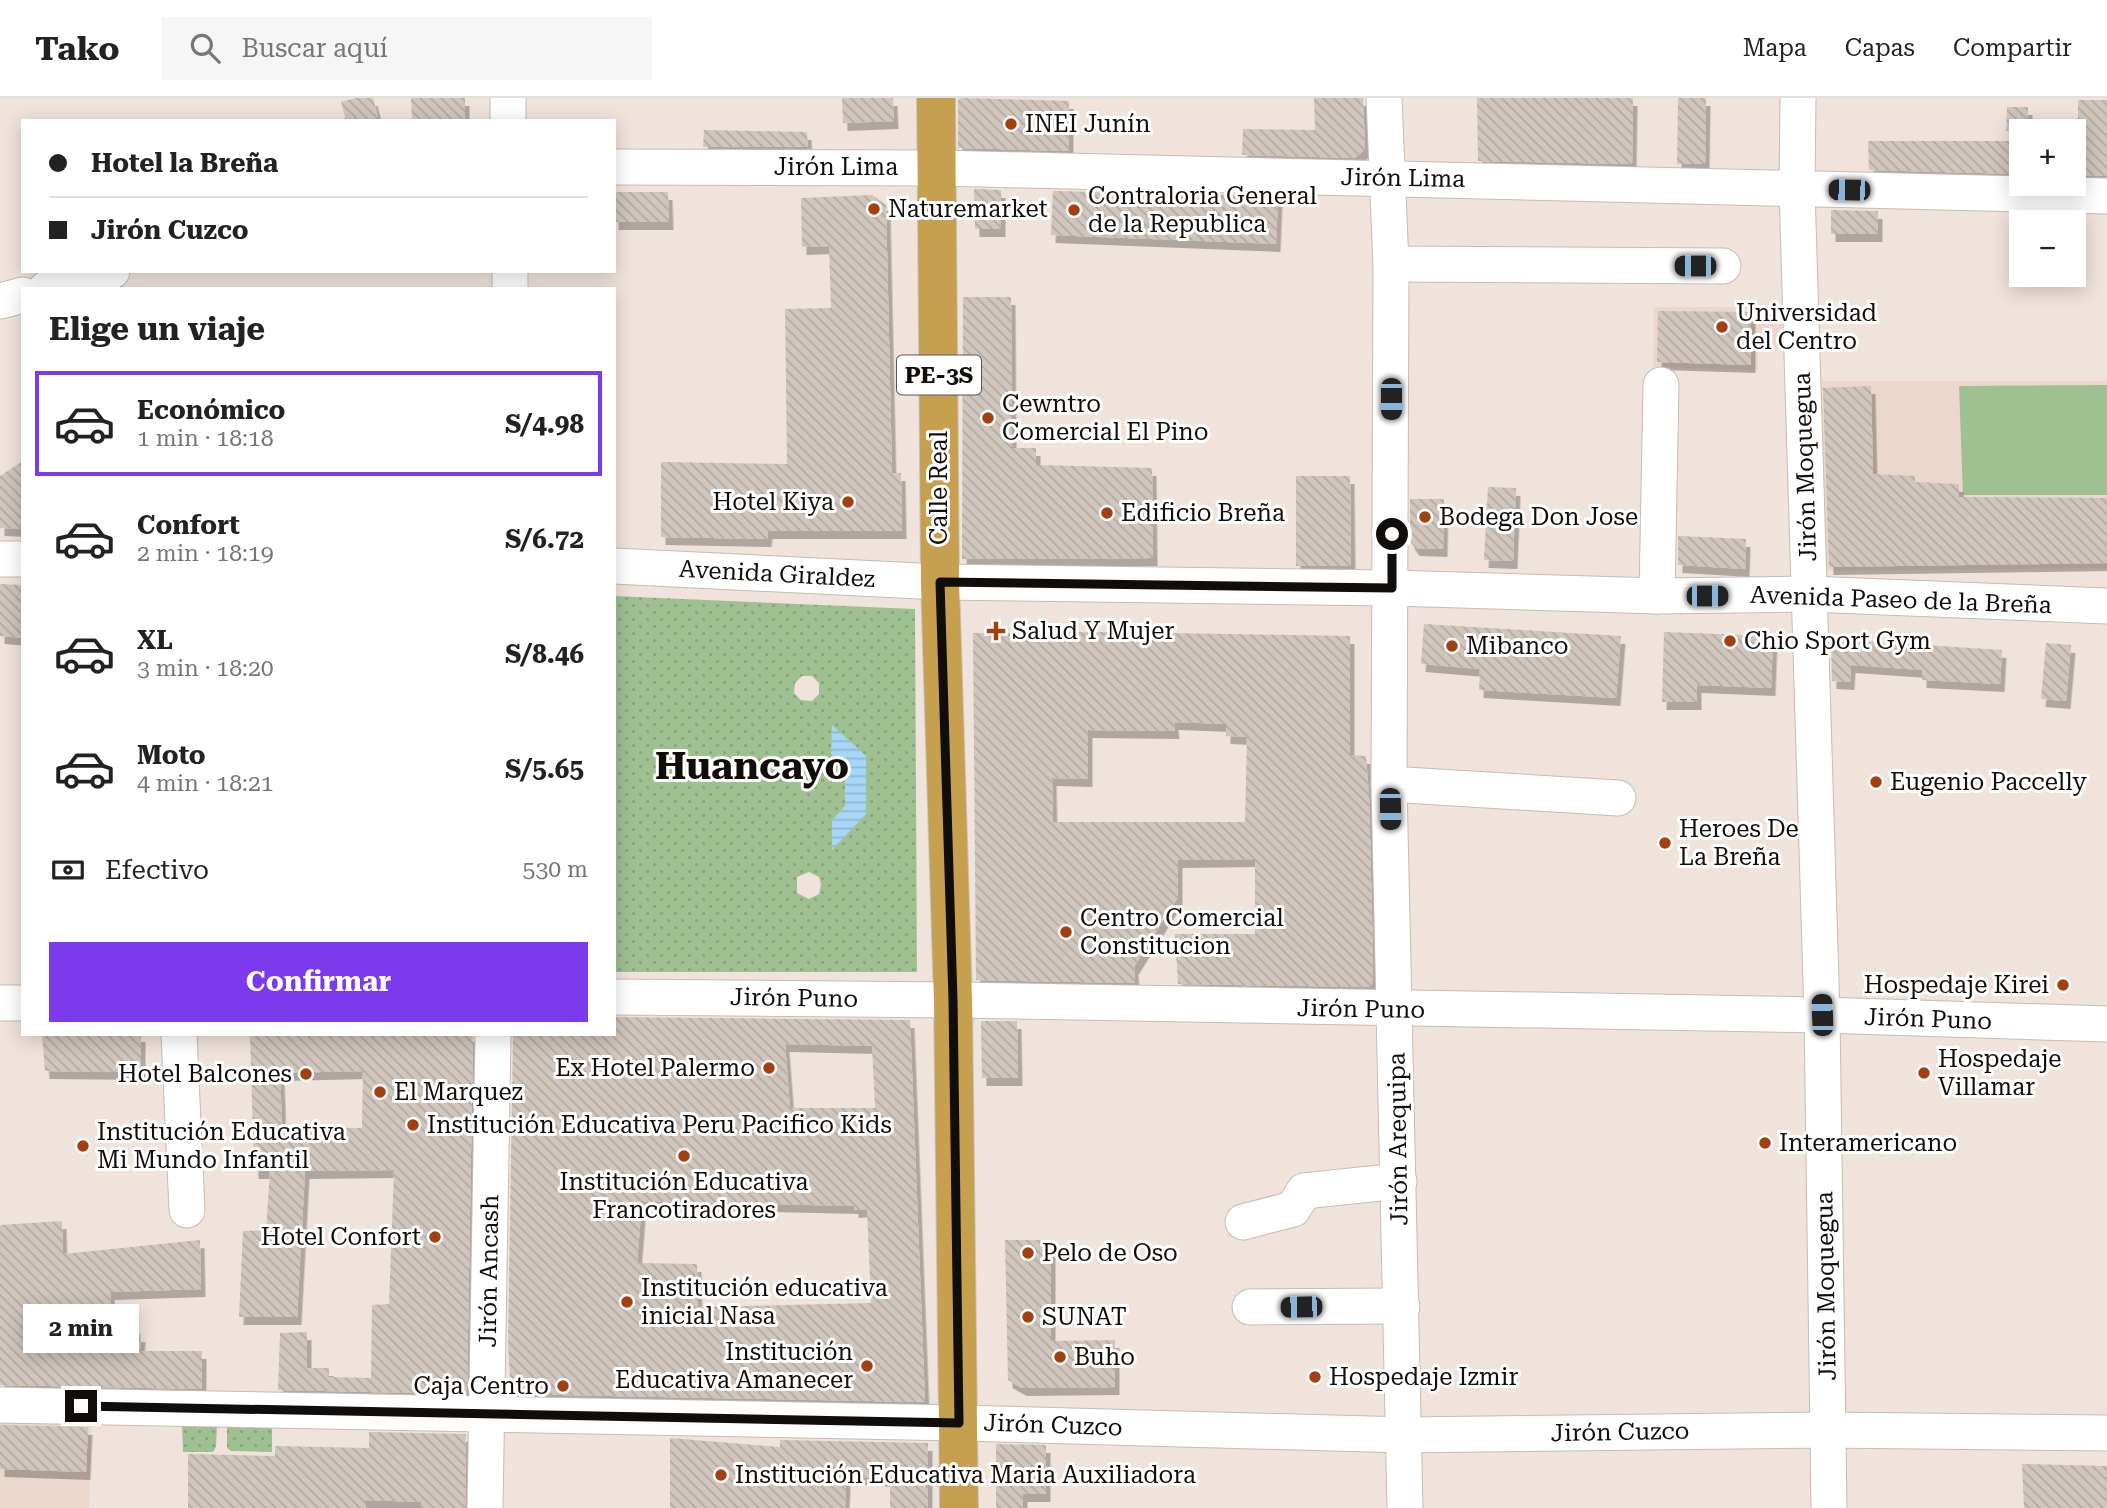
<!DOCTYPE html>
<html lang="es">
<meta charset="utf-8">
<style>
:root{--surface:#fff;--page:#f6f6f6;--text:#222;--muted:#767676;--line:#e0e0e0;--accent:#7c3aed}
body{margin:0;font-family:"Roboto Serif",serif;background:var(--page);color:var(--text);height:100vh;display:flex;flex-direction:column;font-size:26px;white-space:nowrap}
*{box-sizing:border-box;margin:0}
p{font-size:23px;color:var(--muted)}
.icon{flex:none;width:38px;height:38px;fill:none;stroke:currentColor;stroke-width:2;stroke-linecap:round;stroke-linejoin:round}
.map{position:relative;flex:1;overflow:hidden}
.panel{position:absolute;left:21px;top:189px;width:595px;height:749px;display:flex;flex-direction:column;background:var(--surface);border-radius:0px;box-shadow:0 4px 18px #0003}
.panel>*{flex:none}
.guide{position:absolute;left:21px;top:21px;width:595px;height:154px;border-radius:0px;box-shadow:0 4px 18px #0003;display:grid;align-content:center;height:154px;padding:0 28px;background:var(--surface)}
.controls{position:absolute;left:2009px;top:21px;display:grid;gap:14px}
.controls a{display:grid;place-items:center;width:77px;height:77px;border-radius:0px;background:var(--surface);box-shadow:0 4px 18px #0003;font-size:35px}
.end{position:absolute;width:32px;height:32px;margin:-16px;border:9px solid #110d0a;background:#fff;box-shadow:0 0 0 4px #fff}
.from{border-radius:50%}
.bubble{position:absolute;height:49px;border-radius:0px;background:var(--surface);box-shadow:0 4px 18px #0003;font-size:23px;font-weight:700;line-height:49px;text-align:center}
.car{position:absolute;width:21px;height:42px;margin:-21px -10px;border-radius:9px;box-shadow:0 0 5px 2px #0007;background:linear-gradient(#222 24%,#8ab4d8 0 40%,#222 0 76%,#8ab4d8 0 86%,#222 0)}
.guide b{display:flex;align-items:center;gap:24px;height:66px;font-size:26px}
.guide b+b{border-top:2px solid var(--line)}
.guide i{width:18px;height:18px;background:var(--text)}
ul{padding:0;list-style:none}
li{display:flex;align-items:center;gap:21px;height:105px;margin:0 14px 10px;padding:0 14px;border:4px solid transparent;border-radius:0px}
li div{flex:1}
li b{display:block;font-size:26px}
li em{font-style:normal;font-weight:700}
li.current{border-color:var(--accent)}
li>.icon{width:63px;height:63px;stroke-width:1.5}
h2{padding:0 28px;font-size:32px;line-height:84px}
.pay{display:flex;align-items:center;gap:18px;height:77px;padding:0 28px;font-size:26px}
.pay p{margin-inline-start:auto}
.action{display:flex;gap:14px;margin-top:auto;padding:14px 28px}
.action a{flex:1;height:80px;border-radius:0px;background:var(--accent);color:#fff;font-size:28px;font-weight:700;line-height:80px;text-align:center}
header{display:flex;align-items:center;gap:42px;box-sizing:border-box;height:98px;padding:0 35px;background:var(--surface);border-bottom:2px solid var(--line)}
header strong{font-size:33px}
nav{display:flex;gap:38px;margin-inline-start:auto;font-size:24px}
.search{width:490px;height:63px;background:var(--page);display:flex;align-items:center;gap:18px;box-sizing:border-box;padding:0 24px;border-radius:0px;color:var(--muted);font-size:26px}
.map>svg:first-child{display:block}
</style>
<header>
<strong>Tako</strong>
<div class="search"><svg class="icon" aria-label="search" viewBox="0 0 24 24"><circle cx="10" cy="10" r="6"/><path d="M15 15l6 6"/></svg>Buscar aquí</div>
<nav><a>Mapa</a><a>Capas</a><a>Compartir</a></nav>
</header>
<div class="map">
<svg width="2107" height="1410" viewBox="0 0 2107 1410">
<defs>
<pattern id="green-dots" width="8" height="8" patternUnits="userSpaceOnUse" patternTransform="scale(1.75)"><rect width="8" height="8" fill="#9fc091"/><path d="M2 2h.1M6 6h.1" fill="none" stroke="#88a47c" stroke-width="1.8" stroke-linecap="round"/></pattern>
<pattern id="water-rules" width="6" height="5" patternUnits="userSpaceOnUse" patternTransform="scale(1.75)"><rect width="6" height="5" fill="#a7d6f7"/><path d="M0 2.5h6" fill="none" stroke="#8fb6d2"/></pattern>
<pattern id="building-back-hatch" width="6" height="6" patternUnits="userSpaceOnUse" patternTransform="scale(1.75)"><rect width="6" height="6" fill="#d1c6bd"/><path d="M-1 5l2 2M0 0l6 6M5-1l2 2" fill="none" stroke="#b2a9a1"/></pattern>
<filter id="shadow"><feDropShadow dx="4.5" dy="8" stdDeviation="0" flood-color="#0004"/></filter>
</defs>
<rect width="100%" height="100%" fill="#f0e3dc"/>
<!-- built -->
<g fill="#ebd7cb">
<path d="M1654 209H1790V251L1758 250V272L1653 269Z"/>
<path d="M1811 283H2107V470L1813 473Z"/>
<path d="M0 1322 91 1325 89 1410H0Z"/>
</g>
<!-- green -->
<g fill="url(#green-dots)" fill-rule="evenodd">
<path d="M614 498 915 511 917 874H614ZM802 578H812L819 585V596L812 603 801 602 794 595 795 585ZM832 628 866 659V716L832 723 845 708 846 670 832 656ZM809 774 819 779 821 786 819 796 809 801 797 795V779Z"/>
<path d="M182 1326 217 1327 216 1349 213 1354H183Z"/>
<path d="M227 1327 272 1329V1354L231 1353 227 1350Z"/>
</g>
<!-- pitch -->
<path fill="#9fc091" d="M2107 287V397H1963L1959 288Z"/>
<!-- water -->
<path fill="url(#water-rules)" d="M832 627 866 658V716L832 752V723L845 708 846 671 831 656Z"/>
<!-- building -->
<g fill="url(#building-back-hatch)" fill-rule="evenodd" filter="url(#shadow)">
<path d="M355 0H373L379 23H346L341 4Z"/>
<path d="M411 0H465V23H412Z"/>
<path d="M842 0H893L894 23 843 25Z"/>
<path d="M961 0 1069 3V53L958 50V2Z"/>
<path d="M1314 0H1363L1365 51 1355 60 1242 57 1243 31 1315 32Z"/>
<path d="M1477 0H1633L1632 66 1478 63Z"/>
<path d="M1678 0H1706L1705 66H1677Z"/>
<path d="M2078 2H2107V78L2078 77Z"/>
<path d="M2007 9H2028V33H2006Z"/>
<path d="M704 32 807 34 808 49H703Z"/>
<path d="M1868 43H2021V76L1869 72Z"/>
<path d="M974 91 1001 92V131H975Z"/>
<path d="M1053 93 1278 98 1276 146 1051 137Z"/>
<path d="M614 94H668L669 124H614Z"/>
<path d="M872 97 886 107 892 375H901L902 433H768L767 441 661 439V364L787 366 785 211 831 210 829 148 802 149 801 100Z"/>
<path d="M1831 112 1878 113V136H1831Z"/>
<path d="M963 199H1011L1012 350H1036V367L1152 370 1153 460 962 461Z"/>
<path d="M1658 213 1751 214V267L1657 264Z"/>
<path d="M1871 288 1873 376 1915 378V384L1959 386V399L2107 400V465L1829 469 1823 290Z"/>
<path d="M23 363V431L0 430V378Z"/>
<path d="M1296 378H1350L1351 468H1296Z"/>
<path d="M1488 389 1516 390 1513 463 1484 462Z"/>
<path d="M1410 401H1444L1443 451 1415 450 1410 443Z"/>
<path d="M1678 438 1746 441 1745 471 1678 467Z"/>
<path d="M0 486 23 487V540L0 538Z"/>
<path d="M1424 526 1621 538 1616 600 1479 592 1480 571 1421 566Z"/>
<path d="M1110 534 1350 538V657L1366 658 1369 699 1373 864 1372 886 1368 889 1178 886 1175 836H1255V761L1178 762V799L1134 869 1135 885 976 882 973 535ZM1174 624 1226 626V638L1247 639 1245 724H1053L1052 680 1088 681V632L1175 633Z"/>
<path d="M1664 534 1773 538 1771 590 1697 587V604H1662Z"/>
<path d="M1831 541 2002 552 2000 586 1922 582V572L1851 567 1850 584 1832 583Z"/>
<path d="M2046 545 2071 547 2066 603 2041 601Z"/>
<path d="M614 919 910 922 925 1304 511 1296 508 1246 513 936H614ZM785 946 872 948 875 1010H790ZM642 1103 854 1108V1112L867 1111 871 1205 698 1209 697 1166 637 1165Z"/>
<path d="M981 923H1017L1018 980H982Z"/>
<path d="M42 936H141V974L45 973Z"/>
<path d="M250 936H473L467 1291 463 1296 278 1292 280 1235 307 1234V1270H329V1279L371 1280 372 1207 389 1206 394 1072 305 1073 297 1219H239L243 1133 266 1132 270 1073H254ZM363 973 362 1030 282 1029 280 975Z"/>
<path d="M62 1123 63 1156 200 1142 201 1191 110 1194 113 1237 141 1236 140 1253H202V1291L0 1287V1127Z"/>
<path d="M1005 1142H1051V1243L1115 1242V1289L1022 1290 1008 1282Z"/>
<path d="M0 1327 88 1329 86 1374 0 1371Z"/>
<path d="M369 1334 466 1336 465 1410H421V1404L366 1402V1410H188V1356L275 1358V1348L369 1350Z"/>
<path d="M670 1340 780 1349V1342L928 1345V1410H890V1381L846 1378 845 1410H670Z"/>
<path d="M996 1346 1046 1347V1396H1023V1410H996Z"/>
<path d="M2022 1366 2107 1368V1410H2024Z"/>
</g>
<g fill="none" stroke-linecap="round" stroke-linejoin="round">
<defs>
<g id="minor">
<path d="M508 0V23"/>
<path d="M1384 0 1391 166 1389 686 1405 1410"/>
<path d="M1798 0 1797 91 1822 917 1829 1410"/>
<path d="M614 69 938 70 2107 98"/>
<path d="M1391 166 1723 168"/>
<path d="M510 173V191"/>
<path d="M46 191 112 173"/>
<path d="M0 203 23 197"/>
<path d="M0 461H23"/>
<path d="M614 468 940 484 1392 490 1657 498 1809 496 2107 508"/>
<path d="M1657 498 1661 287"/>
<path d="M1389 686 1618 700"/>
<path d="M614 899 953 902 1822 917 2107 926"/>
<path d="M0 905H23"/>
<path d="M179 936 187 1112"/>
<path d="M1243 1124 1293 1111 1304 1093 1399 1083"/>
<path d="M1250 1209 1402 1208"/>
<path d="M0 1307 959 1325 1405 1337 1827 1332 2107 1335"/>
<path d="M485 1410 493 936"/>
</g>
<path id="highway" d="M936 0 940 484 953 902 959 1410"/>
</defs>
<!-- minor casing -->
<use href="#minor" stroke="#c7bbb4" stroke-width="37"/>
<!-- highway casing -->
<use href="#highway" stroke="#c6c5c4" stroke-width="40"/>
<!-- minor -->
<use href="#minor" stroke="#fff" stroke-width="35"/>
<!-- highway -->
<use href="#highway" stroke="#c6a04e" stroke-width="38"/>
</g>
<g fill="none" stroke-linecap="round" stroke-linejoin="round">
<!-- route -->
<path stroke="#110d0a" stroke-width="9" d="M81 1308 959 1325 953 902 940 484 1392 490V436"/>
</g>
<!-- markers -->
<g fill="#a43f10" stroke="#fff" stroke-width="2.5">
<circle cx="1011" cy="26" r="7"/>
<circle cx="874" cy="111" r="7"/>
<circle cx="1074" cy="112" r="7"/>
<circle cx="1722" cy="229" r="7"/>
<circle cx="988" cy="320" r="7"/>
<circle cx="848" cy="404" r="7"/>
<circle cx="1107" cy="415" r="7"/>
<circle cx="1425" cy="419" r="7"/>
<path d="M992.5 522.5h7v7h7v7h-7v7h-7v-7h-7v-7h7z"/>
<circle cx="1730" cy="543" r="7"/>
<circle cx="1452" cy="548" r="7"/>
<circle cx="1876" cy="684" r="7"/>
<circle cx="1665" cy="745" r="7"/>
<circle cx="1066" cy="834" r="7"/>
<circle cx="2063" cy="887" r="7"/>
<circle cx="769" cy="970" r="7"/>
<circle cx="1924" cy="975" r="7"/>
<circle cx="306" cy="976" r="7"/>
<circle cx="380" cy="994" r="7"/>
<circle cx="413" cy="1027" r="7"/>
<circle cx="1765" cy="1045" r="7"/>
<circle cx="83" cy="1048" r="7"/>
<circle cx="684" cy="1058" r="7"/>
<circle cx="435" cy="1139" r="7"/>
<circle cx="1028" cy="1155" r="7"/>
<circle cx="627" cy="1204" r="7"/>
<circle cx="1028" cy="1219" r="7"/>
<circle cx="1060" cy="1259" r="7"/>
<circle cx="867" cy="1268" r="7"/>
<circle cx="1315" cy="1279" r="7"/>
<circle cx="563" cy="1288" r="7"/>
<circle cx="721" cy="1377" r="7"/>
</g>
<g text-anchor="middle" stroke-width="6" stroke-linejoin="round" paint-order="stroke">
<!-- shield labels -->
<rect fill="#fff" stroke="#585654" stroke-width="2" x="897" y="257.5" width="84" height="39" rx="5"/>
<g font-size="23" font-weight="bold" fill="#110d0a">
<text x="939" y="285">PE-3S</text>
</g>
<!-- poi labels -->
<g font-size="24" fill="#110d0a" stroke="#fff" text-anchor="start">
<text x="1025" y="34">INEI Junín</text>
<text x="1088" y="106">Contraloria General<tspan x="1088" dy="28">de la Republica</tspan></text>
<text x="888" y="119">Naturemarket</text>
<text x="1736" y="223">Universidad<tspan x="1736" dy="28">del Centro</tspan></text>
<text x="1002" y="314">Cewntro<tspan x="1002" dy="28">Comercial El Pino</tspan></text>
<text x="834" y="412" text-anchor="end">Hotel Kiya</text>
<text x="1121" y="423">Edificio Breña</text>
<text x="1439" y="427">Bodega Don Jose</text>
<text x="1012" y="541">Salud Y Mujer</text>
<text x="1744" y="551">Chio Sport Gym</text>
<text x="1466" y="556">Mibanco</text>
<text x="1890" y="692">Eugenio Paccelly</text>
<text x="1679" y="739">Heroes De<tspan x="1679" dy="28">La Breña</tspan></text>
<text x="1080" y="828">Centro Comercial<tspan x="1080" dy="28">Constitucion</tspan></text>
<text x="2049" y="895" text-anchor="end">Hospedaje Kirei</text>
<text x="1938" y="969">Hospedaje<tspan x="1938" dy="28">Villamar</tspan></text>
<text x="755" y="978" text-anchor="end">Ex Hotel Palermo</text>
<text x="292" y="984" text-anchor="end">Hotel Balcones</text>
<text x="394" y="1002">El Marquez</text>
<text x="427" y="1035">Institución Educativa Peru Pacifico Kids</text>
<text x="97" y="1042">Institución Educativa<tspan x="97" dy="28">Mi Mundo Infantil</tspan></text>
<text x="1779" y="1053">Interamericano</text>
<text x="684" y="1092" text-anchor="middle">Institución Educativa<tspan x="684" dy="28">Francotiradores</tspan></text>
<text x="421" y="1147" text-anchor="end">Hotel Confort</text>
<text x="1042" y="1163">Pelo de Oso</text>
<text x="641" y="1198">Institución educativa<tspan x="641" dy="28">inicial Nasa</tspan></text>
<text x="1042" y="1227">SUNAT</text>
<text x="853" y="1262" text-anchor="end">Institución<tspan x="853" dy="28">Educativa Amanecer</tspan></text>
<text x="1074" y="1267">Buho</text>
<text x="1329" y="1287">Hospedaje Izmir</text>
<text x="549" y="1296" text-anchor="end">Caja Centro</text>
<text x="735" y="1385">Institución Educativa Maria Auxiliadora</text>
</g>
<!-- street labels -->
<g font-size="24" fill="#110d0a" stroke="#fff">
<text x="836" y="77">Jirón Lima</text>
<text transform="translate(1403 80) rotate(1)" y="8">Jirón Lima</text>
<text transform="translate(1805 369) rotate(-92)" y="8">Jirón Moquegua</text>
<text transform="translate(939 390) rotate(-90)" y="8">Calle Real</text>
<text transform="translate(777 476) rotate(3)" y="8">Avenida Giraldez</text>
<text transform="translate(1901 502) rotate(2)" y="8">Avenida Paseo de la Breña</text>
<text transform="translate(794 900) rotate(1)" y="8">Jirón Puno</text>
<text transform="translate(1361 911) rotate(1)" y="8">Jirón Puno</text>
<text transform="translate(1928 921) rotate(2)" y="8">Jirón Puno</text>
<text transform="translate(1398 1041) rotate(-91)" y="8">Jirón Arequipa</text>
<text transform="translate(489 1173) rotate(-89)" y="8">Jirón Ancash</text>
<text transform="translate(1826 1188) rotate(-91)" y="8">Jirón Moquegua</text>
<text transform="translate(1053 1327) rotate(2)" y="8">Jirón Cuzco</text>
<text transform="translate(1620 1334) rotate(-1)" y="8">Jirón Cuzco</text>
</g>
<!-- town labels -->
<g font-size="38" font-weight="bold" fill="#110d0a" stroke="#fff">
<text x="752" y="681">Huancayo</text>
</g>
</g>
</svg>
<div class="controls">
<a>+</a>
<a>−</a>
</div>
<i class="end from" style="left:1392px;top:436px"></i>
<i class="end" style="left:81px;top:1308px"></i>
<div class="bubble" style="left:23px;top:1206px;width:116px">2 min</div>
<i class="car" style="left:1849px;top:92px;rotate:271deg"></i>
<i class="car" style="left:1695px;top:168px;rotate:270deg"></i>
<i class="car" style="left:1391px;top:301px;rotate:180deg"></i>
<i class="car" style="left:1707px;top:498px;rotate:90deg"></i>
<i class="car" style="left:1390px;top:711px;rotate:179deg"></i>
<i class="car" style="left:1822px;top:917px;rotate:358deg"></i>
<i class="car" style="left:1301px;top:1209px;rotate:269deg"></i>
<div class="guide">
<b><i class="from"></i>Hotel la Breña</b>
<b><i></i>Jirón Cuzco</b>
</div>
<section class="panel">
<h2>Elige un viaje</h2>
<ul>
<li class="current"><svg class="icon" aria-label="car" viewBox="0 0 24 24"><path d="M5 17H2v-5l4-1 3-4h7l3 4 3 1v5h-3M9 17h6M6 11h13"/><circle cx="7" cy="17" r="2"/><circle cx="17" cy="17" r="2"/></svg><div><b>Económico</b><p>1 min · 18:18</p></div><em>S/4.98</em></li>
<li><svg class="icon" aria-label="car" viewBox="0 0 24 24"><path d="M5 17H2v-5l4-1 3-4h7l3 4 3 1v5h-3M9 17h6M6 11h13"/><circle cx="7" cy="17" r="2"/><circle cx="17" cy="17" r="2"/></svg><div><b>Confort</b><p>2 min · 18:19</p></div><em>S/6.72</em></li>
<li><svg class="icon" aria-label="car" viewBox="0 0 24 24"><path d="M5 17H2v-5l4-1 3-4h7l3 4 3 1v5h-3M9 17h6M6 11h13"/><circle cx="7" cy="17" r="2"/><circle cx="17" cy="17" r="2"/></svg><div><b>XL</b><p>3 min · 18:20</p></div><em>S/8.46</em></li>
<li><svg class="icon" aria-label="car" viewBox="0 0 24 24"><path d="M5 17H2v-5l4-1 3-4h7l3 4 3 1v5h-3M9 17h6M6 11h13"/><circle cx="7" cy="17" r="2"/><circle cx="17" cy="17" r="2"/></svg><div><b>Moto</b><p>4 min · 18:21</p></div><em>S/5.65</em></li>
</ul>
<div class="pay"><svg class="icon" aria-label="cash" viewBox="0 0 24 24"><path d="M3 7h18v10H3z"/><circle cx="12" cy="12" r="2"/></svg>Efectivo<p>530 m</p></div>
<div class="action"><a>Confirmar</a></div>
</section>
</div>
